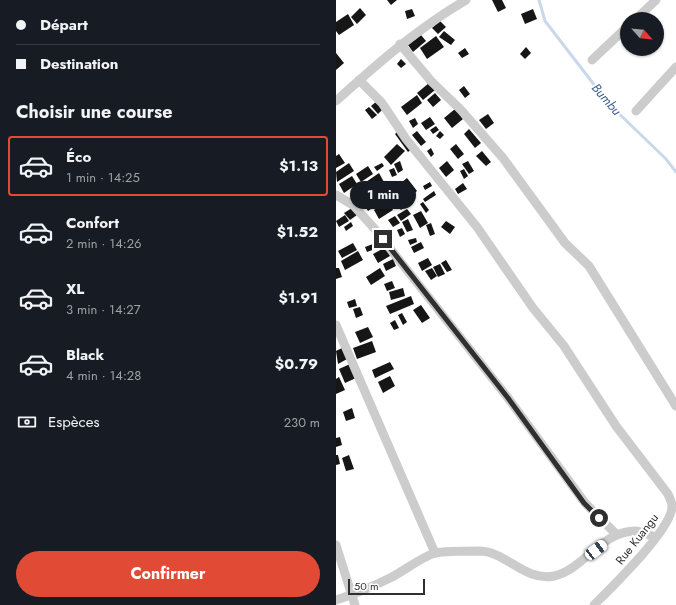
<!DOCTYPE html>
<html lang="fr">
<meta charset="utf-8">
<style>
:root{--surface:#171b24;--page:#20242c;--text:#f1f3f6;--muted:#9ea1a6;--line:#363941;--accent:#e14b36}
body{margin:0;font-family:Jost,sans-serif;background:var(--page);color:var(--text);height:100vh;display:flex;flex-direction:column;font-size:15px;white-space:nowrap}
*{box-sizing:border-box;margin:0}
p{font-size:13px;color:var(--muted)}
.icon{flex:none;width:22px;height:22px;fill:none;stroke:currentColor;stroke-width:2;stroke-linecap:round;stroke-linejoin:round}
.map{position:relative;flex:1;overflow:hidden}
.drawer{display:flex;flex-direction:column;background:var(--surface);width:336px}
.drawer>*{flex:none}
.top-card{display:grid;align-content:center;height:88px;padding:0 16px;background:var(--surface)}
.needle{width:26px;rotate:117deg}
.buttons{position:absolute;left:284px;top:12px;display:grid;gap:8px}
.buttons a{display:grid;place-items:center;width:44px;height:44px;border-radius:50%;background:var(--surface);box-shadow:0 1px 3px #0004;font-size:20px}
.scale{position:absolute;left:12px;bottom:10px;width:77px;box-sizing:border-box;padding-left:4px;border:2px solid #2f2f2f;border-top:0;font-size:11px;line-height:14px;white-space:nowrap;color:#2f2f2f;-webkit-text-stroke:3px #fff;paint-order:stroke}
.end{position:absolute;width:18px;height:18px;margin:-9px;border:5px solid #2f2f2f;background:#fff;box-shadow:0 0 0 2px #fff}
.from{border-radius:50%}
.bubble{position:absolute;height:28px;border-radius:14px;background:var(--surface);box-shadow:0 1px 3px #0004;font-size:13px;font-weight:700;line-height:28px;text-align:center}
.car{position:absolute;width:12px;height:24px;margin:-12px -6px;border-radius:5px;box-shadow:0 0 3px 1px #0007;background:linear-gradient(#fff 24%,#345 0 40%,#fff 0 76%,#345 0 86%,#fff 0)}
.top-card b{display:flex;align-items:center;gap:14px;height:38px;font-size:15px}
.top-card b+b{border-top:1px solid var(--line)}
.top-card i{width:10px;height:10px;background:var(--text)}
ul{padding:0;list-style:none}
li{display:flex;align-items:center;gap:12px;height:60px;margin:0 8px 6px;padding:0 8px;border:2px solid transparent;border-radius:4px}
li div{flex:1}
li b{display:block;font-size:15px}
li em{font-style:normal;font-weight:700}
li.current{border-color:var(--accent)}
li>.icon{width:36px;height:36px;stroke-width:1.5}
h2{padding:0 16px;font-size:18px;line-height:48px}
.pay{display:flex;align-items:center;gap:10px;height:44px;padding:0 16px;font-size:15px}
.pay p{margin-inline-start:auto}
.button{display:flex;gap:8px;margin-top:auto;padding:8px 16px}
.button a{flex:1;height:46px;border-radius:24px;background:var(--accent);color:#fff;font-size:16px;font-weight:700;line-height:46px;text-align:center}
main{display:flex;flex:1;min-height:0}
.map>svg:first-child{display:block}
</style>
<main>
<section class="drawer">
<div class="top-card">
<b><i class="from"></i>Départ</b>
<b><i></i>Destination</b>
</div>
<h2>Choisir une course</h2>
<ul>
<li class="current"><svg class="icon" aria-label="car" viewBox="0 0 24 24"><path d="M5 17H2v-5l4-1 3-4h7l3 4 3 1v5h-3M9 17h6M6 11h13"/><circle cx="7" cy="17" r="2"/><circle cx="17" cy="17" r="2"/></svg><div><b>Éco</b><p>1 min · 14:25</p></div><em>$1.13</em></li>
<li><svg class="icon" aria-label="car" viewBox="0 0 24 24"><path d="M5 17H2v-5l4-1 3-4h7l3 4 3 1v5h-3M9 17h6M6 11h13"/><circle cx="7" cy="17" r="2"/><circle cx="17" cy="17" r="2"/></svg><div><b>Confort</b><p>2 min · 14:26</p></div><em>$1.52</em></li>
<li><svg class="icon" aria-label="car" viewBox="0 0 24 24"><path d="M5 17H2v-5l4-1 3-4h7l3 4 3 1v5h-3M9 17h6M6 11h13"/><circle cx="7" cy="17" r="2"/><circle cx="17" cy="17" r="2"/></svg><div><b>XL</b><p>3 min · 14:27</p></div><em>$1.91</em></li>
<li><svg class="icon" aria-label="car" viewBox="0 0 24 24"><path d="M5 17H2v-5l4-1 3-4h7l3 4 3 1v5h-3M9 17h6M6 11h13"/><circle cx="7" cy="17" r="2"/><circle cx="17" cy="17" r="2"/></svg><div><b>Black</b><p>4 min · 14:28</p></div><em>$0.79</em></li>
</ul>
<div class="pay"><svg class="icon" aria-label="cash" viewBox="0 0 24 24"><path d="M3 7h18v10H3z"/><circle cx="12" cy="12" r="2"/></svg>Espèces<p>230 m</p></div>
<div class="button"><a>Confirmer</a></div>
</section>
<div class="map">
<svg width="340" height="605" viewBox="0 0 340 605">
<rect width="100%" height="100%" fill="#fff"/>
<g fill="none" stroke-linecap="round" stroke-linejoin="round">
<!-- stream -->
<path stroke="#cad8eb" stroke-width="3" d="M203 0 209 21 273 104 330 159 340 172"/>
</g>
<!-- building -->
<g fill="#161616">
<path d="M51 0H61L55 5Z"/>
<path d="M156 0H166L170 8 162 12Z"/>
<path d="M24 8 30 15 21 24 15 17Z"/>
<path d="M76 9 79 16 71 19 69 11Z"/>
<path d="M197 9 201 19 189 24 185 14Z"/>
<path d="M12 14 18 25 3 35 0 31V22Z"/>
<path d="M104 21 110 27 102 34 96 28Z"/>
<path d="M108 31 119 40 115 45 103 37Z"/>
<path d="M85 35 90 41 77 52 72 45Z"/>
<path d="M100 36 108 47 91 59 84 48Z"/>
<path d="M190 47 195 53 189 59 184 54Z"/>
<path d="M129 48 133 54 126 58 122 53Z"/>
<path d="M0 53 8 63 0 70Z"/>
<path d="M65 59 70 64 65 68 61 64Z"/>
<path d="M93 83 99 90 87 100 81 93Z"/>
<path d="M128 86 134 94 129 98 123 90Z"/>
<path d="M99 93 105 100 97 107 91 100Z"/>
<path d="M81 95 86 103 71 115 65 107Z"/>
<path d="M41 101 48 108 42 114 35 106Z"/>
<path d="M33 107 41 115 36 119 29 110Z"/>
<path d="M119 109 127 119 116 128 108 118Z"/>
<path d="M152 114 158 123 150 129 143 120Z"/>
<path d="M94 117 99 124 90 130 85 123Z"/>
<path d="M79 118 82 124 77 128 73 121Z"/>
<path d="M100 126 103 130 97 134 94 130Z"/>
<path d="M133 129 145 143 139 148 128 134Z"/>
<path d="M62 131 76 149 72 152 59 134Z"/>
<path d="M81 131 90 142 85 146 76 135Z"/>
<path d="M104 131 108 135 104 139 100 136Z"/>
<path d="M61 144 69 151 55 165 48 157Z"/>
<path d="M120 144 128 154 122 159 114 149Z"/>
<path d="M95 148 98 154 95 157 91 151Z"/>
<path d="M146 151 155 162 150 166 140 156Z"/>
<path d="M3 154 9 163 0 168V156Z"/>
<path d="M64 161 67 170 62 173 58 164Z"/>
<path d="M111 161 118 170 110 177 103 168Z"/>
<path d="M132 161 138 171 133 174 126 164Z"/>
<path d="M13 163 18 171 1 182 0 172Z"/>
<path d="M46 163 48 166 41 171 38 167Z"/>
<path d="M32 166 37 174 25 182 20 174Z"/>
<path d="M58 168 61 175 56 177 53 170Z"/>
<path d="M128 169 132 176 128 179 124 171Z"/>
<path d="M43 173 48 182 35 190 30 182Z"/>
<path d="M16 176 21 184 8 193 3 184Z"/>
<path d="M71 178 81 191 75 196 65 183Z"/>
<path d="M94 182 96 186 89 190 87 186Z"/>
<path d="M127 183 131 189 122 194 119 189Z"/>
<path d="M28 185 32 191 22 199 17 192Z"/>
<path d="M46 188 52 197 32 211 26 201Z"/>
<path d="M64 189 74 203 65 210 54 197Z"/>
<path d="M98 191 100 195 89 202 87 199Z"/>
<path d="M51 201 57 210 43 219 38 210Z"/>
<path d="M87 202 93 210 90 213 84 204Z"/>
<path d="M16 208 21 215 14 220 8 213Z"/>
<path d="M71 209 75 214 65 221 61 215Z"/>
<path d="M85 211 92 223 84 228 77 215Z"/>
<path d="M9 215 13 221 3 227 0 221Z"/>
<path d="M59 216 64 223 57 227 52 220Z"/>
<path d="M72 219 77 230 71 232 66 222Z"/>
<path d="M110 221 119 227 114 234 105 227Z"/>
<path d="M15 222 17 226 10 231 8 227Z"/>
<path d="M95 223 99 234 94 236 90 225Z"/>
<path d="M66 228 69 234 64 237 61 230Z"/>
<path d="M80 238 81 242 74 245 72 240Z"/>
<path d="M45 241 47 246 31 252 29 247Z"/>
<path d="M85 242 88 248 78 253 75 247Z"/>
<path d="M17 243 21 250 6 258 2 251Z"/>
<path d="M50 247 54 256 42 263 37 254Z"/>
<path d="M22 251 27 260 9 270 5 261Z"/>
<path d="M92 258 96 265 86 271 82 263Z"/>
<path d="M57 259 60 266 50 271 47 264Z"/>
<path d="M110 260 116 270 111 272 105 263Z"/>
<path d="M104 264 109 274 102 277 97 267Z"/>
<path d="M0 268H3L6 277 0 279Z"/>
<path d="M44 268 49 276 35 285 30 277Z"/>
<path d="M96 268 101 276 95 280 89 271Z"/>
<path d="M56 281 59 288 51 291 48 284Z"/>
<path d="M67 288 69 296 55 300 53 292Z"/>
<path d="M75 296 78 304 54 314 50 306Z"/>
<path d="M19 299 21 306 13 308 11 302Z"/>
<path d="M85 305 94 318 86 323 77 310Z"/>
<path d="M24 307 27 315 20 318 17 309Z"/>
<path d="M66 313 71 322 67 325 62 315Z"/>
<path d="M59 320 63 328 58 330 54 323Z"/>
<path d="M32 327 37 337 24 343 19 332Z"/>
<path d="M36 341 40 352 21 359 17 348Z"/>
<path d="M8 347 13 358 2 364 0 351Z"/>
<path d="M54 362 58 369 39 378 36 370Z"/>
<path d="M14 364 20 378 9 383 3 369Z"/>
<path d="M54 376 59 386 47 393 42 382Z"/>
<path d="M3 377 9 390 0 394V379Z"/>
<path d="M16 408 19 418 10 421 7 412Z"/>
<path d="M4 437 6 445 0 447V438Z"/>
<path d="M0 455H2L4 464 0 465Z"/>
<path d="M13 455 18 469 10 471 6 458Z"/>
</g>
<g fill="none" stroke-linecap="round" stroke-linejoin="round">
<!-- minor -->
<g stroke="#ccc" stroke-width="9">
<path d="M300 19 320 0"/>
<path d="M64 44 95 81 125 110 167 158 229 243 253 266 340 406"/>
<path d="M256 60 291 27"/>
<path d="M23 80 46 103 70 139 141 227 197 308 228 346 280 426 332 494C333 497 336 502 336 506 337 528 275 588 258 605"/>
<path d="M0 101C41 64 82 28 130 0"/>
<path d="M300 111 340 67"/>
<path d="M0 195 17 205 37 227 172 398 249 503 280 534"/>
<path d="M0 325 99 553"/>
<path d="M0 545 19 605"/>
<path d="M0 600C19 594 38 586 56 577 69 570 86 557 99 553 108 551 134 551 144 551 171 552 189 582 218 576 248 569 266 531 299 531 305 531 313 535 319 537"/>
</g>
</g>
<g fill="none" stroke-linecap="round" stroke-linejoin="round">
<!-- route -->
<path stroke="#2f2f2f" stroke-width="5" d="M47 239 172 398 248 503 263 518"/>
</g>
<g text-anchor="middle" stroke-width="4" stroke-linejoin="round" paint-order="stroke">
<!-- street labels -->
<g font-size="12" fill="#2f2f2f" stroke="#fff">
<text transform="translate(301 539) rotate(-52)" y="4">Rue Kuangu</text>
</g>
<!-- water labels -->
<g font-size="13" font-style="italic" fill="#3e6090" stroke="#fff">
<text transform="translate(271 99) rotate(49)" y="5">Bumbu</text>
</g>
</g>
</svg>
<div class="buttons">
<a><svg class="needle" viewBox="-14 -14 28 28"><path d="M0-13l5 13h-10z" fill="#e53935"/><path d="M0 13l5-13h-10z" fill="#9ea1a6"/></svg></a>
</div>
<div class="scale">50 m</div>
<i class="end from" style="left:263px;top:518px"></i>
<i class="end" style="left:47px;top:239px"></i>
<div class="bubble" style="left:14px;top:181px;width:66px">1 min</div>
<i class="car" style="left:260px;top:550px;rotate:53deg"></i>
</div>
</main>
